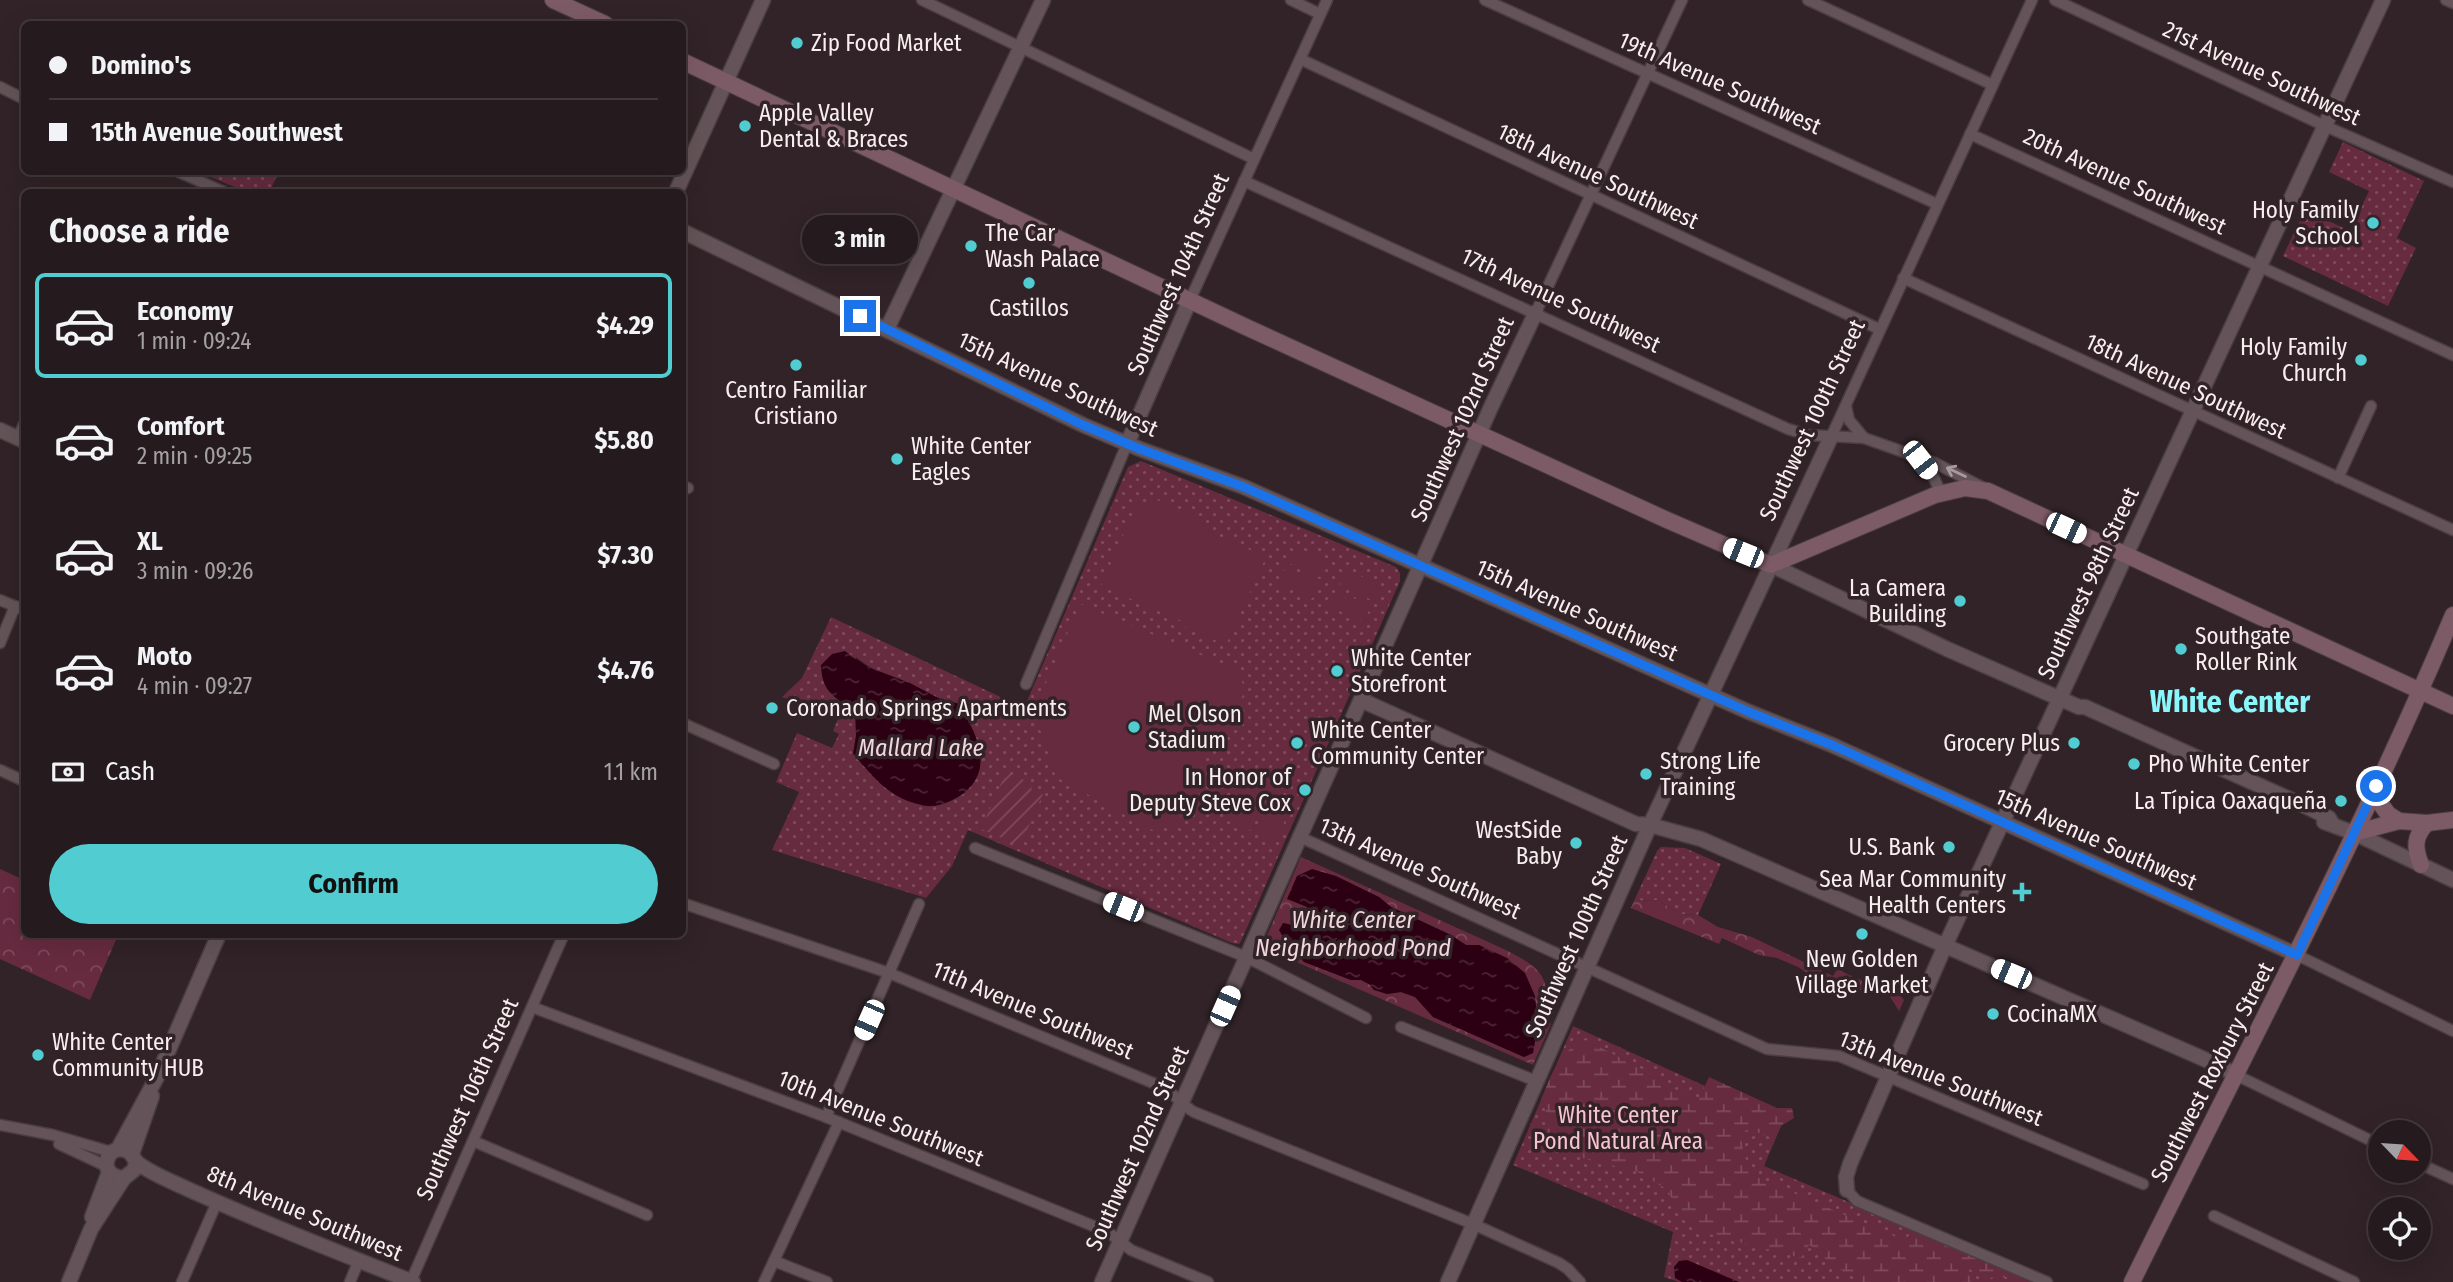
<!DOCTYPE html>
<meta charset="utf-8">
<style>
:root{--surface:#251a1d;--page:#2d2326;--text:#f1f3f6;--muted:#a3a1a4;--line:#42383b;--accent:#51ccd1}
body{margin:0;font-family:"Fira Sans Condensed",sans-serif;background:var(--page);color:var(--text);height:100vh;display:flex;flex-direction:column;font-size:26px;white-space:nowrap}
*{box-sizing:border-box;margin:0}
p{font-size:23px;color:var(--muted)}
.icon{flex:none;width:38px;height:38px;fill:none;stroke:currentColor;stroke-width:2;stroke-linecap:round;stroke-linejoin:round}
.map{position:relative;flex:1;overflow:hidden}
.panel{position:absolute;left:21px;top:189px;width:665px;height:749px;display:flex;flex-direction:column;background:var(--surface);border-radius:10px;box-shadow:0 7px 28px #0002,0 0 0 2px var(--line)}
.panel>*{flex:none}
.guide{position:absolute;left:21px;top:21px;width:665px;height:154px;border-radius:10px;box-shadow:0 7px 28px #0002,0 0 0 2px var(--line);display:grid;align-content:center;height:154px;padding:0 28px;background:var(--surface)}
.needle{width:46px;rotate:115deg}
.tools{position:absolute;left:2368px;top:1120px;display:grid;gap:14px}
.tools a{display:grid;place-items:center;width:63px;height:63px;border-radius:50%;background:var(--surface);box-shadow:0 7px 28px #0002,0 0 0 2px var(--line);font-size:35px}
.end{position:absolute;width:32px;height:32px;margin:-16px;border:9px solid #1a73e8;background:#fff;box-shadow:0 0 0 4px #fff}
.from{border-radius:50%}
.bubble{position:absolute;height:49px;border-radius:24px;background:var(--surface);box-shadow:0 7px 28px #0002,0 0 0 2px var(--line);font-size:23px;font-weight:700;line-height:49px;text-align:center}
.car{position:absolute;width:21px;height:42px;margin:-21px -10px;border-radius:9px;box-shadow:0 0 5px 2px #0007;background:linear-gradient(#fff 24%,#345 0 40%,#fff 0 76%,#345 0 86%,#fff 0)}
.guide b{display:flex;align-items:center;gap:24px;height:66px;font-size:26px}
.guide b+b{border-top:2px solid var(--line)}
.guide i{width:18px;height:18px;background:var(--text)}
ul{padding:0;list-style:none}
li{display:flex;align-items:center;gap:21px;height:105px;margin:0 14px 10px;padding:0 14px;border:4px solid transparent;border-radius:10px}
li div{flex:1}
li b{display:block;font-size:26px}
li em{font-style:normal;font-weight:700}
li.active{border-color:var(--accent)}
li>.icon{width:63px;height:63px;stroke-width:1.5}
h2{padding:0 28px;font-size:32px;line-height:84px}
.pay{display:flex;align-items:center;gap:18px;height:77px;padding:0 28px;font-size:26px}
.pay p{margin-inline-start:auto}
.button{display:flex;gap:14px;margin-top:auto;padding:14px 28px}
.button a{flex:1;height:80px;border-radius:42px;background:var(--accent);color:#111;font-size:28px;font-weight:700;line-height:80px;text-align:center}
.map>svg:first-child{display:block}
</style>
<div class="map">
<svg width="2453" height="1282" viewBox="0 0 2453 1282">
<defs>
<pattern id="grass-dots" width="8" height="8" patternUnits="userSpaceOnUse" patternTransform="scale(1.75)"><rect width="8" height="8" fill="#672b40"/><path d="M2 2h.1M6 6h.1" fill="none" stroke="#7e4a5c" stroke-width="1.8" stroke-linecap="round"/></pattern>
<pattern id="forest-crowns" width="20" height="18" patternUnits="userSpaceOnUse" patternTransform="scale(1.75)"><rect width="20" height="18" fill="#672b40"/><path d="M2 6a3 3 0 1 1 6 0M12 15a3 3 0 1 1 6 0" fill="none" stroke="#7e4a5c"/></pattern>
<pattern id="wetland-marsh" width="20" height="14" patternUnits="userSpaceOnUse" patternTransform="scale(1.75)"><rect width="20" height="14" fill="#672b40"/><path d="M1 5h8M5 5V1M11 12h8M15 12V8" fill="none" stroke="#7e4a5c"/></pattern>
<pattern id="garden-furrows" width="10" height="10" patternUnits="userSpaceOnUse" patternTransform="scale(1.75)"><rect width="10" height="10" fill="#672b40"/><path d="M-1 1l2-2M0 10L10 0M9 11l2-2" fill="none" stroke="#7e4a5c"/></pattern>
<pattern id="water-ripples" width="26" height="14" patternUnits="userSpaceOnUse" patternTransform="scale(1.75)"><rect width="26" height="14" fill="#2c0012"/><path d="M2 4q2-2 4 0t4 0M15 11q2-2 4 0t4 0" fill="none" stroke="#4b2635"/></pattern>
</defs>
<rect width="100%" height="100%" fill="#312327"/>
<!-- grass -->
<g fill="url(#grass-dots)" fill-rule="evenodd">
<path d="M2343 142 2424 181 2397 238 2416 248 2388 306 2283 256 2305 210 2350 231 2369 191 2329 172Z"/>
<path d="M198 172H279L269 192H247Z"/>
<path d="M1141 461 1396 567 1400 573V581L1241 941 1239 944 1232 943 968 830 952 866 926 898 772 850 799 792 776 782 797 733 832 748 839 734 833 731 838 719 782 697 802 678 831 617 1024 708 1128 467ZM856 657C876 674 930 698 957 703L966 792C953 800 941 808 925 806 912 804 863 765 853 754L856 736Z"/>
<path d="M1661 847 1685 848 1721 864 1698 915 1680 914 1657 900 1634 901 1657 851Z"/>
<path d="M1573 1026 1705 1086 1703 1091 1781 1126 1764 1166 2037 1282H1679L1664 1277 1673 1232 1513 1165Z"/>
</g>
<!-- forest -->
<g fill="url(#forest-crowns)" fill-rule="evenodd">
<path d="M1301 857 1508 951C1524 960 1545 969 1546 990 1546 1003 1544 1012 1551 1024L1533 1065 1262 947ZM1379 897 1391 907 1451 935 1466 945H1479L1533 1053 1524 1057 1433 1017 1415 997 1401 992 1387 994 1361 980H1351L1304 962 1293 924 1300 929H1308L1310 918 1307 907 1298 902Z"/>
<path d="M0 869 24 880V934L118 935 90 1000 0 959Z"/>
<path d="M1657 900 1680 914 1698 915 1718 927 1752 937 1833 976 1837 969C1846 973 1855 978 1864 981 1886 986 1889 979 1904 1000L1899 1011 1889 995 1875 990H1833L1798 967 1777 958 1759 955 1722 938 1719 944 1631 908 1634 901Z"/>
</g>
<!-- wetland -->
<path fill="url(#wetland-marsh)" d="M1586 1040 1640 1068 1697 1102 1709 1077 1777 1108H1792L1794 1118 1781 1126 1775 1139 1751 1130 1740 1131C1743 1148 1744 1166 1759 1178L1903 1240 1916 1231 2035 1281 2019 1282 2007 1277 1987 1278 1967 1268 1972 1282H1862L1831 1264 1816 1249 1809 1245 1801 1258 1698 1231 1677 1212 1668 1190 1631 1168 1600 1164 1565 1151 1545 1134 1546 1112 1541 1100C1551 1076 1559 1049 1586 1040Z"/>
<!-- garden -->
<path fill="url(#garden-furrows)" d="M1006 772 1033 784 1031 789 1043 794 1020 846 981 829Z"/>
<!-- pitch -->
<g fill="#672b40">
<path d="M1150 497 1203 519 1205 530 1266 557 1226 645 1185 627 1184 622 1101 586 1138 501 1147 504Z"/>
<path d="M1295 547 1329 561 1322 578 1288 563Z"/>
<path d="M1285 567 1319 582 1312 599 1278 584Z"/>
<path d="M1346 570 1381 585 1374 601 1339 586Z"/>
<path d="M1338 591 1371 606 1364 622 1331 607Z"/>
<path d="M1080 604 1222 664 1224 660 1236 665 1245 690 1221 746 1212 743 1174 831 1164 826 1152 830 1056 777 1034 711Z"/>
<path d="M1246 779 1269 789 1250 831 1228 821Z"/>
<path d="M1273 791 1294 800 1276 841 1255 832Z"/>
</g>
<!-- water -->
<g fill="url(#water-ripples)">
<path d="M845 651 868 667 910 683 942 700 957 703C978 733 997 773 958 797 947 803 934 808 922 805 888 798 874 777 853 754L856 736 855 710C834 697 822 693 821 665L832 654Z"/>
<path d="M1312 869 1336 876 1379 897 1391 907 1451 935 1466 945H1479L1507 958 1525 973 1535 996 1538 1025 1533 1053 1524 1057 1433 1017 1415 997 1401 992 1387 994 1374 990 1369 984 1361 980H1351L1304 962 1288 946 1279 930 1283 923C1292 924 1299 929 1308 928L1310 917 1307 907 1287 899 1297 876Z"/>
<path d="M1687 1260 1739 1282H1682L1675 1278 1674 1267 1679 1261Z"/>
</g>
<g fill="none" stroke-linecap="round" stroke-linejoin="round">
<defs>
<g id="minor">
<path d="M922 0 1254 159"/>
<path d="M1291 0 1320 14"/>
<path d="M1485 0 1937 204"/>
<path d="M1808 0 1993 85"/>
<path d="M2055 0 2325 126 2453 182"/>
<path d="M2446 0 2453 3"/>
<path d="M1300 59 1879 329"/>
<path d="M0 87 24 99"/>
<path d="M1970 134 2453 355"/>
<path d="M179 172 224 192"/>
<path d="M1244 181 1788 429 1808 435 1864 438 1935 463 1984 488"/>
<path d="M1903 278 2453 530"/>
<path d="M1190 300 1327 0"/>
<path d="M1536 312 1682 0"/>
<path d="M1846 406 1849 420 1864 438"/>
<path d="M1831 437 2032 0"/>
<path d="M18 438 24 424"/>
<path d="M1920 460 1932 474 1941 493"/>
<path d="M2338 478 2371 406"/>
<path d="M682 486 688 488"/>
<path d="M0 600 24 610"/>
<path d="M0 643 15 606"/>
<path d="M1026 684 1127 444"/>
<path d="M682 723 774 764"/>
<path d="M0 770 24 781"/>
<path d="M1300 837 1767 1049 1839 1056 2143 1184"/>
<path d="M975 848 1246 957 1366 1018"/>
<path d="M682 903 889 973 1165 1088C1176 1096 1182 1105 1194 1112L1473 1224 1559 1263 1568 1269 1580 1282"/>
<path d="M2297 955 2453 1031"/>
<path d="M532 1007 826 1117 1108 1232 1131 1250 1208 1282"/>
<path d="M1401 1027 1536 1081"/>
<path d="M2236 1075 2380 1145"/>
<path d="M826 1117 919 904"/>
<path d="M0 1125 53 1135 111 1152"/>
<path d="M473 1141 647 1215"/>
<path d="M59 1144 106 1166"/>
<path d="M2418 1163 2453 1179"/>
<path d="M1847 1190 1857 1201 2047 1282"/>
<path d="M2214 1216 2354 1282"/>
<path d="M774 1261 827 1282"/>
<path d="M411 1281 564 934"/>
<path d="M182 1282 217 1202"/>
<path d="M350 1282 359 1260"/>
<path d="M764 1282 839 1122"/>
</g>
<g id="tertiary">
<path d="M676 192 763 0"/>
<path d="M682 231 1083 425 1140 449 1244 487 1749 712 1832 745 2297 955"/>
<path d="M887 329 1043 0"/>
<path d="M0 430 24 441"/>
<path d="M1127 444 1190 300"/>
<path d="M1771 565 1947 649 2079 707H2085L2307 807 2329 818 2332 823"/>
<path d="M1361 700 1636 824 1650 825 1701 839 2220 1066 2236 1075"/>
<path d="M2324 822 2354 833 2453 880"/>
<path d="M118 1149 157 1077 219 934"/>
<path d="M132 1154 152 1096"/>
<path d="M136 1162 134 1170 124 1178C96 1176 106 1144 125 1150 133 1152 133 1160 139 1164 151 1173 168 1180 181 1186 257 1221 335 1251 413 1282"/>
<path d="M1847 1190 1846 1177 1850 1164 1945 946 2383 0"/>
<path d="M92 1217 109 1172"/>
<path d="M69 1282 91 1229 124 1178"/>
<path d="M1102 1282 1491 407 1536 312"/>
<path d="M1448 1282 1650 825 1831 437"/>
</g>
<g id="secondary">
<path d="M553 0 605 24"/>
<path d="M682 61 1246 327 1667 520 1771 565 1935 495 1965 488 1988 491 2453 706"/>
<path d="M2373 793 2388 814 2399 821"/>
<path d="M2354 833 2399 821 2427 823 2453 820"/>
<path d="M2421 865C2414 847 2414 837 2427 823"/>
<path d="M2132 1282C2241 1061 2357 843 2453 615"/>
</g>
</defs>
<!-- minor casing -->
<use href="#minor" stroke="#4a3e41" stroke-width="13"/>
<!-- tertiary casing -->
<use href="#tertiary" stroke="#4a3e41" stroke-width="17"/>
<!-- secondary casing -->
<use href="#secondary" stroke="#4a3e41" stroke-width="18"/>
<!-- minor -->
<use href="#minor" stroke="#645459" stroke-width="10"/>
<!-- tertiary -->
<use href="#tertiary" stroke="#645459" stroke-width="14"/>
<!-- secondary -->
<use href="#secondary" stroke="#7d5b66" stroke-width="16"/>
</g>
<!-- one-way arrows -->
<defs><path id="oneway-shaft" d="M-6 0H5M1.5-3L5.5 0L1.5 3" fill="none" stroke-width="1.6" stroke-linecap="round" stroke-linejoin="round" transform="scale(1.75)"/></defs>
<use stroke="#a7999d" href="#oneway-shaft" transform="translate(1956 472) rotate(-155)"/>
<g fill="none" stroke-linecap="round" stroke-linejoin="round">
<!-- route -->
<path stroke="#1a73e8" stroke-width="9" d="M860 316 1083 425 1140 449 1244 487 1749 712 1832 745 2297 955 2376 786"/>
</g>
<!-- markers -->
<g fill="#51ccd1" stroke="#312327" stroke-width="2.5">
<circle cx="797" cy="43" r="7"/>
<circle cx="745" cy="126" r="7"/>
<circle cx="2373" cy="223" r="7"/>
<circle cx="971" cy="246" r="7"/>
<circle cx="1029" cy="283" r="7"/>
<circle cx="2361" cy="360" r="7"/>
<circle cx="796" cy="365" r="7"/>
<circle cx="897" cy="459" r="7"/>
<circle cx="1960" cy="601" r="7"/>
<circle cx="2181" cy="649" r="7"/>
<circle cx="1337" cy="671" r="7"/>
<circle cx="772" cy="708" r="7"/>
<circle cx="1134" cy="727" r="7"/>
<circle cx="1297" cy="743" r="7"/>
<circle cx="2074" cy="743" r="7"/>
<circle cx="2134" cy="764" r="7"/>
<circle cx="1646" cy="774" r="7"/>
<circle cx="1305" cy="790" r="7"/>
<circle cx="2341" cy="801" r="7"/>
<circle cx="1576" cy="843" r="7"/>
<circle cx="1949" cy="847" r="7"/>
<path d="M2018.5 881.5h7v7h7v7h-7v7h-7v-7h-7v-7h7z"/>
<circle cx="1862" cy="934" r="7"/>
<circle cx="1993" cy="1014" r="7"/>
<circle cx="38" cy="1055" r="7"/>
</g>
<g text-anchor="middle" stroke-width="7" stroke-linejoin="round" paint-order="stroke">
<!-- poi labels -->
<g font-size="23" fill="#f8eef0" stroke="#312327" text-anchor="start">
<text x="811" y="51">Zip Food Market</text>
<text x="759" y="121">Apple Valley<tspan x="759" dy="26">Dental &amp; Braces</tspan></text>
<text x="2359" y="218" text-anchor="end">Holy Family<tspan x="2359" dy="26">School</tspan></text>
<text x="985" y="241">The Car<tspan x="985" dy="26">Wash Palace</tspan></text>
<text x="1029" y="316" text-anchor="middle">Castillos</text>
<text x="2347" y="355" text-anchor="end">Holy Family<tspan x="2347" dy="26">Church</tspan></text>
<text x="796" y="398" text-anchor="middle">Centro Familiar<tspan x="796" dy="26">Cristiano</tspan></text>
<text x="911" y="454">White Center<tspan x="911" dy="26">Eagles</tspan></text>
<text x="1946" y="596" text-anchor="end">La Camera<tspan x="1946" dy="26">Building</tspan></text>
<text x="2195" y="644">Southgate<tspan x="2195" dy="26">Roller Rink</tspan></text>
<text x="1351" y="666">White Center<tspan x="1351" dy="26">Storefront</tspan></text>
<text x="786" y="716">Coronado Springs Apartments</text>
<text x="1148" y="722">Mel Olson<tspan x="1148" dy="26">Stadium</tspan></text>
<text x="1311" y="738">White Center<tspan x="1311" dy="26">Community Center</tspan></text>
<text x="2060" y="751" text-anchor="end">Grocery Plus</text>
<text x="1660" y="769">Strong Life<tspan x="1660" dy="26">Training</tspan></text>
<text x="2148" y="772">Pho White Center</text>
<text x="1291" y="785" text-anchor="end">In Honor of<tspan x="1291" dy="26">Deputy Steve Cox</tspan></text>
<text x="2327" y="809" text-anchor="end">La Típica Oaxaqueña</text>
<text x="1562" y="838" text-anchor="end">WestSide<tspan x="1562" dy="26">Baby</tspan></text>
<text x="1935" y="855" text-anchor="end">U.S. Bank</text>
<text x="2006" y="887" text-anchor="end">Sea Mar Community<tspan x="2006" dy="26">Health Centers</tspan></text>
<text x="1862" y="967" text-anchor="middle">New Golden<tspan x="1862" dy="26">Village Market</tspan></text>
<text x="2007" y="1022">CocinaMX</text>
<text x="52" y="1050">White Center<tspan x="52" dy="26">Community HUB</tspan></text>
</g>
<!-- street labels -->
<g font-size="23" fill="#f8eef0" stroke="#312327">
<text transform="translate(2262 73) rotate(25)" y="8">21st Avenue Southwest</text>
<text transform="translate(1720 83) rotate(24)" y="8">19th Avenue Southwest</text>
<text transform="translate(1598 176) rotate(25)" y="8">18th Avenue Southwest</text>
<text transform="translate(2125 181) rotate(25)" y="8">20th Avenue Southwest</text>
<text transform="translate(1178 274) rotate(-66)" y="8">Southwest 104th Street</text>
<text transform="translate(1561 300) rotate(25)" y="8">17th Avenue Southwest</text>
<text transform="translate(1058 384) rotate(25)" y="8">15th Avenue Southwest</text>
<text transform="translate(2186 386) rotate(25)" y="8">18th Avenue Southwest</text>
<text transform="translate(1462 419) rotate(-66)" y="8">Southwest 102nd Street</text>
<text transform="translate(1812 420) rotate(-65)" y="8">Southwest 100th Street</text>
<text transform="translate(2088 583) rotate(-65)" y="8">Southwest 98th Street</text>
<text transform="translate(1577 610) rotate(24)" y="8">15th Avenue Southwest</text>
<text transform="translate(2096 839) rotate(24)" y="8">15th Avenue Southwest</text>
<text transform="translate(1420 868) rotate(24)" y="8">13th Avenue Southwest</text>
<text transform="translate(1576 936) rotate(-66)" y="8">Southwest 100th Street</text>
<text transform="translate(1033 1010) rotate(23)" y="8">11th Avenue Southwest</text>
<text transform="translate(2212 1072) rotate(-63)" y="8">Southwest Roxbury Street</text>
<text transform="translate(1941 1078) rotate(22)" y="8">13th Avenue Southwest</text>
<text transform="translate(467 1099) rotate(-66)" y="8">Southwest 106th Street</text>
<text transform="translate(881 1118) rotate(22)" y="8">10th Avenue Southwest</text>
<text transform="translate(1137 1148) rotate(-66)" y="8">Southwest 102nd Street</text>
<text transform="translate(305 1213) rotate(23)" y="8">8th Avenue Southwest</text>
</g>
<!-- park labels -->
<g font-size="23" fill="#f8c3d1" stroke="#312327">
<text x="1618" y="1123">White Center<tspan x="1618" dy="26">Pond Natural Area</tspan></text>
</g>
<!-- water labels -->
<g font-size="24" font-style="italic" fill="#f1d6dd" stroke="#312327">
<text x="921" y="756">Mallard Lake</text>
<text x="1353" y="928">White Center<tspan x="1353" dy="28">Neighborhood Pond</tspan></text>
</g>
<!-- district labels -->
<g font-size="30" font-weight="bold" fill="#8bf7fb" stroke="#312327">
<text x="2230" y="712">White Center</text>
</g>
</g>
</svg>
<div class="tools">
<a><svg class="needle" viewBox="-14 -14 28 28"><path d="M0-13l5 13h-10z" fill="#e53935"/><path d="M0 13l5-13h-10z" fill="#a3a1a4"/></svg></a>
<a><svg class="icon" aria-label="locate" viewBox="0 0 24 24"><circle cx="12" cy="12" r="6"/><path d="M12 2v4M12 18v4M2 12h4M18 12h4"/></svg></a>
</div>
<i class="end from" style="left:2376px;top:786px"></i>
<i class="end" style="left:860px;top:316px"></i>
<div class="bubble" style="left:802px;top:215px;width:116px">3 min</div>
<i class="car" style="left:1920px;top:460px;rotate:142deg"></i>
<i class="car" style="left:2066px;top:528px;rotate:115deg"></i>
<i class="car" style="left:1743px;top:553px;rotate:292deg"></i>
<i class="car" style="left:1123px;top:907px;rotate:292deg"></i>
<i class="car" style="left:2011px;top:974px;rotate:293deg"></i>
<i class="car" style="left:1225px;top:1006px;rotate:24deg"></i>
<i class="car" style="left:869px;top:1020px;rotate:204deg"></i>
<div class="guide">
<b><i class="from"></i>Domino's</b>
<b><i></i>15th Avenue Southwest</b>
</div>
<section class="panel">
<h2>Choose a ride</h2>
<ul>
<li class="active"><svg class="icon" aria-label="car" viewBox="0 0 24 24"><path d="M5 17H2v-5l4-1 3-4h7l3 4 3 1v5h-3M9 17h6M6 11h13"/><circle cx="7" cy="17" r="2"/><circle cx="17" cy="17" r="2"/></svg><div><b>Economy</b><p>1 min · 09:24</p></div><em>$4.29</em></li>
<li><svg class="icon" aria-label="car" viewBox="0 0 24 24"><path d="M5 17H2v-5l4-1 3-4h7l3 4 3 1v5h-3M9 17h6M6 11h13"/><circle cx="7" cy="17" r="2"/><circle cx="17" cy="17" r="2"/></svg><div><b>Comfort</b><p>2 min · 09:25</p></div><em>$5.80</em></li>
<li><svg class="icon" aria-label="car" viewBox="0 0 24 24"><path d="M5 17H2v-5l4-1 3-4h7l3 4 3 1v5h-3M9 17h6M6 11h13"/><circle cx="7" cy="17" r="2"/><circle cx="17" cy="17" r="2"/></svg><div><b>XL</b><p>3 min · 09:26</p></div><em>$7.30</em></li>
<li><svg class="icon" aria-label="car" viewBox="0 0 24 24"><path d="M5 17H2v-5l4-1 3-4h7l3 4 3 1v5h-3M9 17h6M6 11h13"/><circle cx="7" cy="17" r="2"/><circle cx="17" cy="17" r="2"/></svg><div><b>Moto</b><p>4 min · 09:27</p></div><em>$4.76</em></li>
</ul>
<div class="pay"><svg class="icon" aria-label="cash" viewBox="0 0 24 24"><path d="M3 7h18v10H3z"/><circle cx="12" cy="12" r="2"/></svg>Cash<p>1.1 km</p></div>
<div class="button"><a>Confirm</a></div>
</section>
</div>
